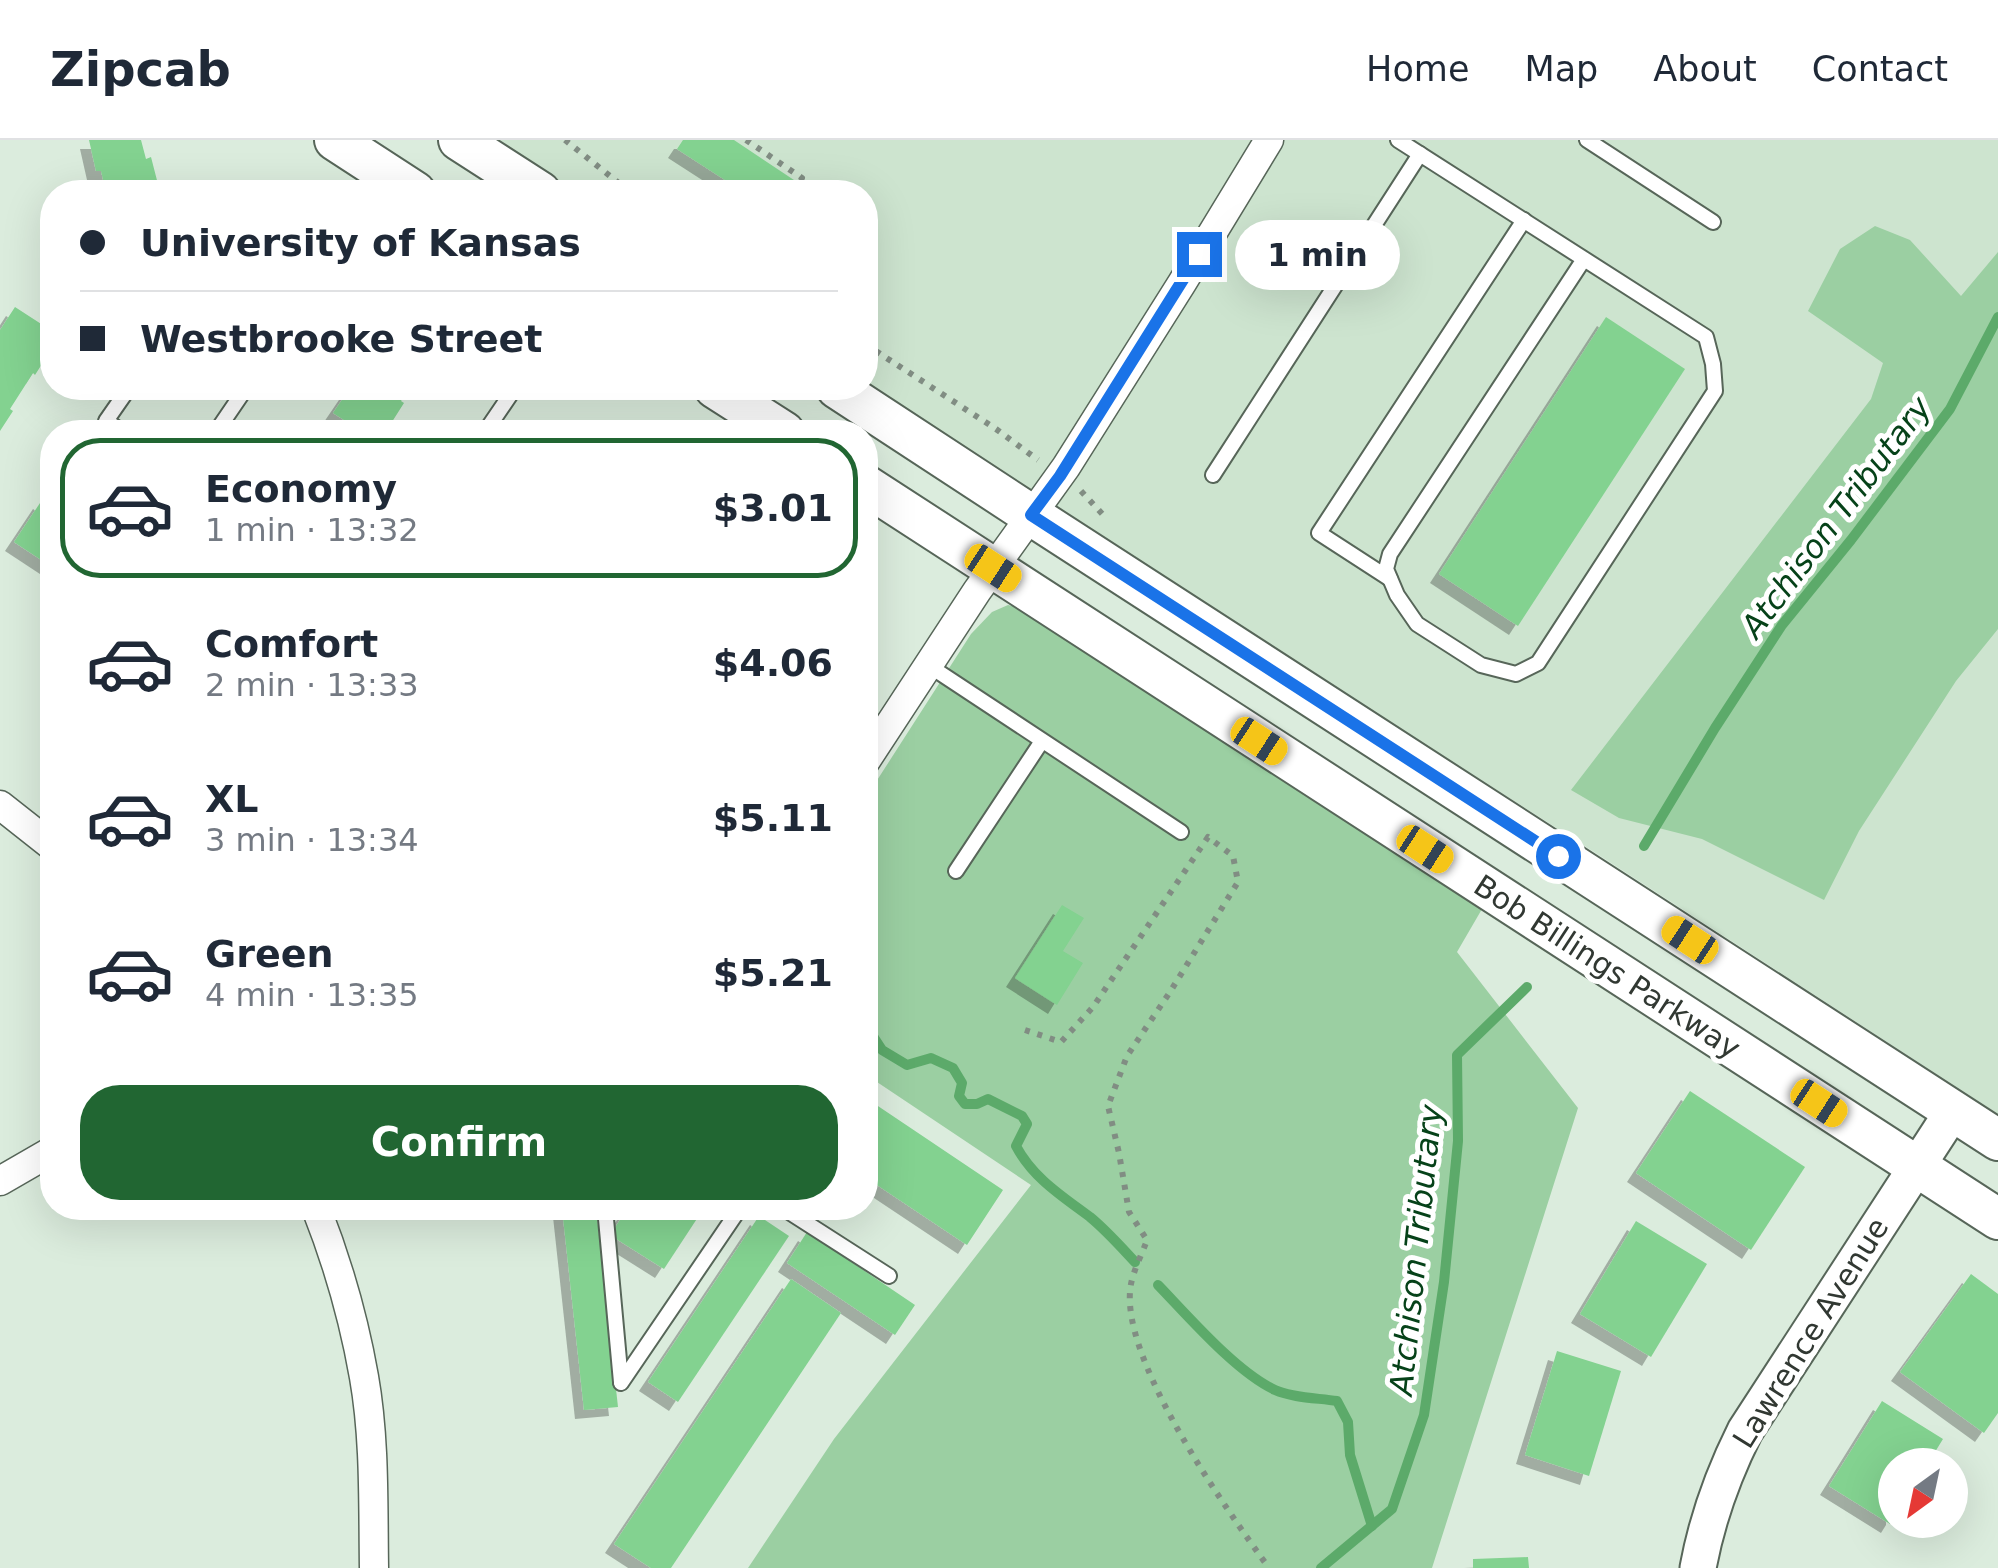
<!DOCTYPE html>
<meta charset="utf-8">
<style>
:root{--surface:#fff;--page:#f6f6f7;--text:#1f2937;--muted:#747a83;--line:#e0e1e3;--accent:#216632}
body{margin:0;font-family:"DejaVu Sans",sans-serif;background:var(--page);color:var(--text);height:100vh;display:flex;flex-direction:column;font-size:38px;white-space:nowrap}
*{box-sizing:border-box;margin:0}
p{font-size:32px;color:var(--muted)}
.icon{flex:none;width:55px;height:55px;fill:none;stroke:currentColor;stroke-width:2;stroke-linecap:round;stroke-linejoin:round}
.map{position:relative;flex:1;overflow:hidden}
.sheet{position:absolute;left:40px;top:280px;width:838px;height:800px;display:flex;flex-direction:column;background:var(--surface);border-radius:40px;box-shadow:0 10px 40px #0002}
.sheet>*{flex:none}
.banner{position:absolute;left:40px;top:40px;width:838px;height:220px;border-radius:40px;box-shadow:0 10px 40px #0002;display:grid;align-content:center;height:220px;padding:0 40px;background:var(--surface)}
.needle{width:65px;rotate:213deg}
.tools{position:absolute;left:1878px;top:1308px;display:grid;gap:20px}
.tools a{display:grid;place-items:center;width:90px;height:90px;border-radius:50%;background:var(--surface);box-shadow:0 10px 40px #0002;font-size:50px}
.end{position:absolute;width:45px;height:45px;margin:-22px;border:12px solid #1a73e8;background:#fff;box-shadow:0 0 0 5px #fff}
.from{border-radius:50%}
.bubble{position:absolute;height:70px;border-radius:35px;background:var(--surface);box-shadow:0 10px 40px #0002;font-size:32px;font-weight:700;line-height:70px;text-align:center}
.car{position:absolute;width:30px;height:60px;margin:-30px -15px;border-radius:12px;box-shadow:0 0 8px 2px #0007;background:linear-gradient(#f5c518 24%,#345 0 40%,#f5c518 0 76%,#345 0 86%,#f5c518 0)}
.banner b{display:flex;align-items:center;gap:35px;height:95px;font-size:38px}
.banner b+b{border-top:2px solid var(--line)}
.banner i{width:25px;height:25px;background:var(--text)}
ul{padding:18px 0 0;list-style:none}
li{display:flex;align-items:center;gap:30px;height:140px;margin:0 20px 15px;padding:0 20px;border:5px solid transparent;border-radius:40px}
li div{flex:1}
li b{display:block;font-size:38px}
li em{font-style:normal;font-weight:700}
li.selected{border-color:var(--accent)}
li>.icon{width:90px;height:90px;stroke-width:1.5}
.cta{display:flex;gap:20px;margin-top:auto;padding:20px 40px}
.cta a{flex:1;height:115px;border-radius:40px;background:var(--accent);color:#fff;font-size:40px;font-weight:700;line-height:115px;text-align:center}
header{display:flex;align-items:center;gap:60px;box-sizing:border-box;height:140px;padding:0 50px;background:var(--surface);border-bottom:2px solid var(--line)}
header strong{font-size:48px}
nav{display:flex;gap:55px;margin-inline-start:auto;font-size:35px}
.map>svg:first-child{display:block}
</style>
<header>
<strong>Zipcab</strong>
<nav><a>Home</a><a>Map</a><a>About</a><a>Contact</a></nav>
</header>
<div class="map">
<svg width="1998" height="1428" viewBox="0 0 1998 1428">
<defs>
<filter id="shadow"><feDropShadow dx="-9" dy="9" stdDeviation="0" flood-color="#0004"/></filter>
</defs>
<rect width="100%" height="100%" fill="#dbecdd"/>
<!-- built -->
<path fill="#cde4cf" d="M496 0H1998V974L1599 715 1094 394 865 241V52H577Z"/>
<!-- green -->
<g fill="#9bcfa2">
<path d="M1875 86 1910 100 1961 156 1998 112V489L1956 541 1859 691 1824 760 1702 699 1619 678 1571 650 1871 259 1883 223 1808 171 1840 109Z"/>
<path d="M1008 465 1017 467 1482 769 1457 812 1578 968 1432 1428H748L834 1299 1031 1045 865 934V659L971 494 992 472Z"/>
</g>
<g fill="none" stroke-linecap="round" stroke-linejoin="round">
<!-- stream -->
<g stroke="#5caa6a" stroke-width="10">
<path d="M1644 706 1715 588 1782 485 1851 400 1950 269 1998 177"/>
<path d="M865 884 882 910 907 925 931 918 953 928 962 943 959 956 965 964H977L988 959 1022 976 1027 984 1016 1006C1033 1038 1062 1056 1090 1077 1106 1090 1121 1107 1135 1122"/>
<path d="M1158 1145C1188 1176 1236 1232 1275 1250 1293 1258 1318 1258 1337 1261L1348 1282 1350 1315 1372 1386"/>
<path d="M1321 1428 1392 1369 1424 1275 1444 1142 1458 1001 1457 915 1527 847"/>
</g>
</g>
<!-- building -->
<g fill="#83d290" filter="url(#shadow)">
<path d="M89 0H141L146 19 151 17 160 52H106L101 31H96Z"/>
<path d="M683 0H734L806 48 804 52H737L739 49 677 9Z"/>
<path d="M15 167 52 191V202L47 211 49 213 35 235 33 233 10 269 13 271 0 291V190Z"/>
<path d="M1606 177 1685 229 1518 486 1439 434Z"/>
<path d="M350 248H410L401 261 404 263 390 285 387 283 381 292H363L333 273Z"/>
<path d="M42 360 52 367V427L14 402Z"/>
<path d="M1062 765 1084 778 1063 811 1083 823 1057 865 1015 838Z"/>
<path d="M865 946 873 951 869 960 1003 1050 967 1105 865 1037Z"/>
<path d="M1690 951 1805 1027 1751 1110 1636 1033Z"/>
<path d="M562 1068H596L618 1267 584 1270Z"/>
<path d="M628 1068H704L664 1129 610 1095Z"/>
<path d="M759 1076 789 1096 678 1262 648 1242Z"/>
<path d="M1636 1081 1707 1124 1651 1217 1580 1174Z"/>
<path d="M807 1092 915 1165 895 1195 787 1123Z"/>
<path d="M1971 1134 1998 1154V1273L1984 1293 1900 1232Z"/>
<path d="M791 1139 841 1173 671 1428H651L614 1404Z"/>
<path d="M1557 1211 1621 1231 1589 1336 1525 1315Z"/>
<path d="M1882 1261 1943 1299 1927 1325H1895V1376L1890 1384 1829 1346Z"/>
<path d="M1528 1417 1529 1428H1473V1419Z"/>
</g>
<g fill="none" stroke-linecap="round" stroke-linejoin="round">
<defs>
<g id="service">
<path d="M1398 0 1706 197 1713 224 1715 251 1538 523 1516 534 1481 525 1417 484 1397 455 1386 429 1390 414 1584 119"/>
<path d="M1587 0 1713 82"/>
<path d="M123 292 106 281 129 248"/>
<path d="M216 292 246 248"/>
<path d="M485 292 515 248"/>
<path d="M1213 335 1420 14"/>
<path d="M1390 439 1319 393 1524 80"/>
<path d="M928 525 1181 692"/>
<path d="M956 731 1042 601"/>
<path d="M605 1068 621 1242"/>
<path d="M783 1068 889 1136"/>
<path d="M621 1243 740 1068"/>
</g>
<g id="minor">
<path d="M865 622 977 451 1066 327 1182 143 1269 0"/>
<path d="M0 665 52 706"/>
<path d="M0 1041 52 1011"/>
<path d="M316 1068C337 1121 354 1180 364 1237 375 1299 373 1365 374 1428"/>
</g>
<path id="tertiary" d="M1698 1428C1707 1379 1723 1335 1745 1291L1953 971"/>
<g id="secondary">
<path d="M335 0 415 52"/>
<path d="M459 0 540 52"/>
<path d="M715 248 784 292"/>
<path d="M837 248 1031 375 1998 1000"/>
<path d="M865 345 1998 1079"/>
</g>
</defs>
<!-- service casing -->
<use href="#service" stroke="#576659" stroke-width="18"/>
<!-- minor casing -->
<use href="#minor" stroke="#576659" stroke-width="31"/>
<!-- tertiary casing -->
<use href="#tertiary" stroke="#576659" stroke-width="39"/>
<!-- secondary casing -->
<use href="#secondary" stroke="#576659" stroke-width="44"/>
<!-- path -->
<g stroke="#818d83" stroke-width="6" stroke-dasharray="5 8" stroke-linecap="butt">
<path d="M565 0 630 52"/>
<path d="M746 0 802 38 799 43"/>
<path d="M865 204 996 289 1038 320"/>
<path d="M1081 351 1106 378"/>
<path d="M1025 890 1061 902 1093 867 1208 697 1233 716 1238 742 1170 852 1127 916 1108 966 1119 1013 1129 1072 1147 1100C1142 1114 1134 1129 1131 1144 1117 1216 1226 1369 1269 1428"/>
</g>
<!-- service -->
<use href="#service" stroke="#fff" stroke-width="14"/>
<!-- minor -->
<use href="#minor" stroke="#fff" stroke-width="28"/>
<!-- tertiary -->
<use href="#tertiary" stroke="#fff" stroke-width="35"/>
<!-- secondary -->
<use href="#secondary" stroke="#fff" stroke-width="40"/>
</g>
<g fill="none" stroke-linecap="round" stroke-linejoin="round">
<!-- route -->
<path stroke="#1a73e8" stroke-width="12" d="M1199 114 1060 336 1031 375 1558 716"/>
</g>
<g text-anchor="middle" stroke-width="10" stroke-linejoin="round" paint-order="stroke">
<!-- street labels -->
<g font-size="30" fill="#313832" stroke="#fff">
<text transform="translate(1607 827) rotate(33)" y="10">Bob Billings Parkway</text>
<text transform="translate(1811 1193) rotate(-58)" y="10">Lawrence Avenue</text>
</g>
<!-- water labels -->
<g font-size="32" font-style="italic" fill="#064219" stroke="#fff">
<text transform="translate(1836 377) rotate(-53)" y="11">Atchison Tributary</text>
<text transform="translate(1416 1110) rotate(-84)" y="11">Atchison Tributary</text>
</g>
</g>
</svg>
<div class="tools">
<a><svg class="needle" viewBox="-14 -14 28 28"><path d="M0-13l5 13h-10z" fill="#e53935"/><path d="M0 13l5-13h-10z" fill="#747a83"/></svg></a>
</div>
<i class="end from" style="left:1558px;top:716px"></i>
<i class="end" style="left:1199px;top:114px"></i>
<div class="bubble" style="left:1235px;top:80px;width:165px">1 min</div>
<i class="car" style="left:993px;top:428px;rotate:123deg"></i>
<i class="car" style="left:1259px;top:601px;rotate:123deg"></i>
<i class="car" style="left:1425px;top:709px;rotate:123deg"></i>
<i class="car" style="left:1690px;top:800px;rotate:303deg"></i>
<i class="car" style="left:1819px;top:963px;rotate:123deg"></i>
<div class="banner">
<b><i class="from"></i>University of Kansas</b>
<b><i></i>Westbrooke Street</b>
</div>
<section class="sheet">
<ul>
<li class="selected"><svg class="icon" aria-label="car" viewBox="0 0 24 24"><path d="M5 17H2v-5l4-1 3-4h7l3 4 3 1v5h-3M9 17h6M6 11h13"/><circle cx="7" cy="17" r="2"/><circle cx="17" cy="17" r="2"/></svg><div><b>Economy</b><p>1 min · 13:32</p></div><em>$3.01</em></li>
<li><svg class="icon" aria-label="car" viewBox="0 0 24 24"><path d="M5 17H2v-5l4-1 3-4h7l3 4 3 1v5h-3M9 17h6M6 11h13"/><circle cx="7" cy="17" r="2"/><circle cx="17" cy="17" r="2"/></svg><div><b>Comfort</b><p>2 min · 13:33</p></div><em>$4.06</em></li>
<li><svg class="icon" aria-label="car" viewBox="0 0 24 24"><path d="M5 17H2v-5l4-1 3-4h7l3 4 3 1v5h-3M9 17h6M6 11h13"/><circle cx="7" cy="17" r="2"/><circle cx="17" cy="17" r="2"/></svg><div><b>XL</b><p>3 min · 13:34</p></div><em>$5.11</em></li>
<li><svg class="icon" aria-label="car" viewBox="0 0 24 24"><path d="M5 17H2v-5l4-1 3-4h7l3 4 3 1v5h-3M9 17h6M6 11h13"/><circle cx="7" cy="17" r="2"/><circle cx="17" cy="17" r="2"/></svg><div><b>Green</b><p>4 min · 13:35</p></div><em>$5.21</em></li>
</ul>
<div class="cta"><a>Confirm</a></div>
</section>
</div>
